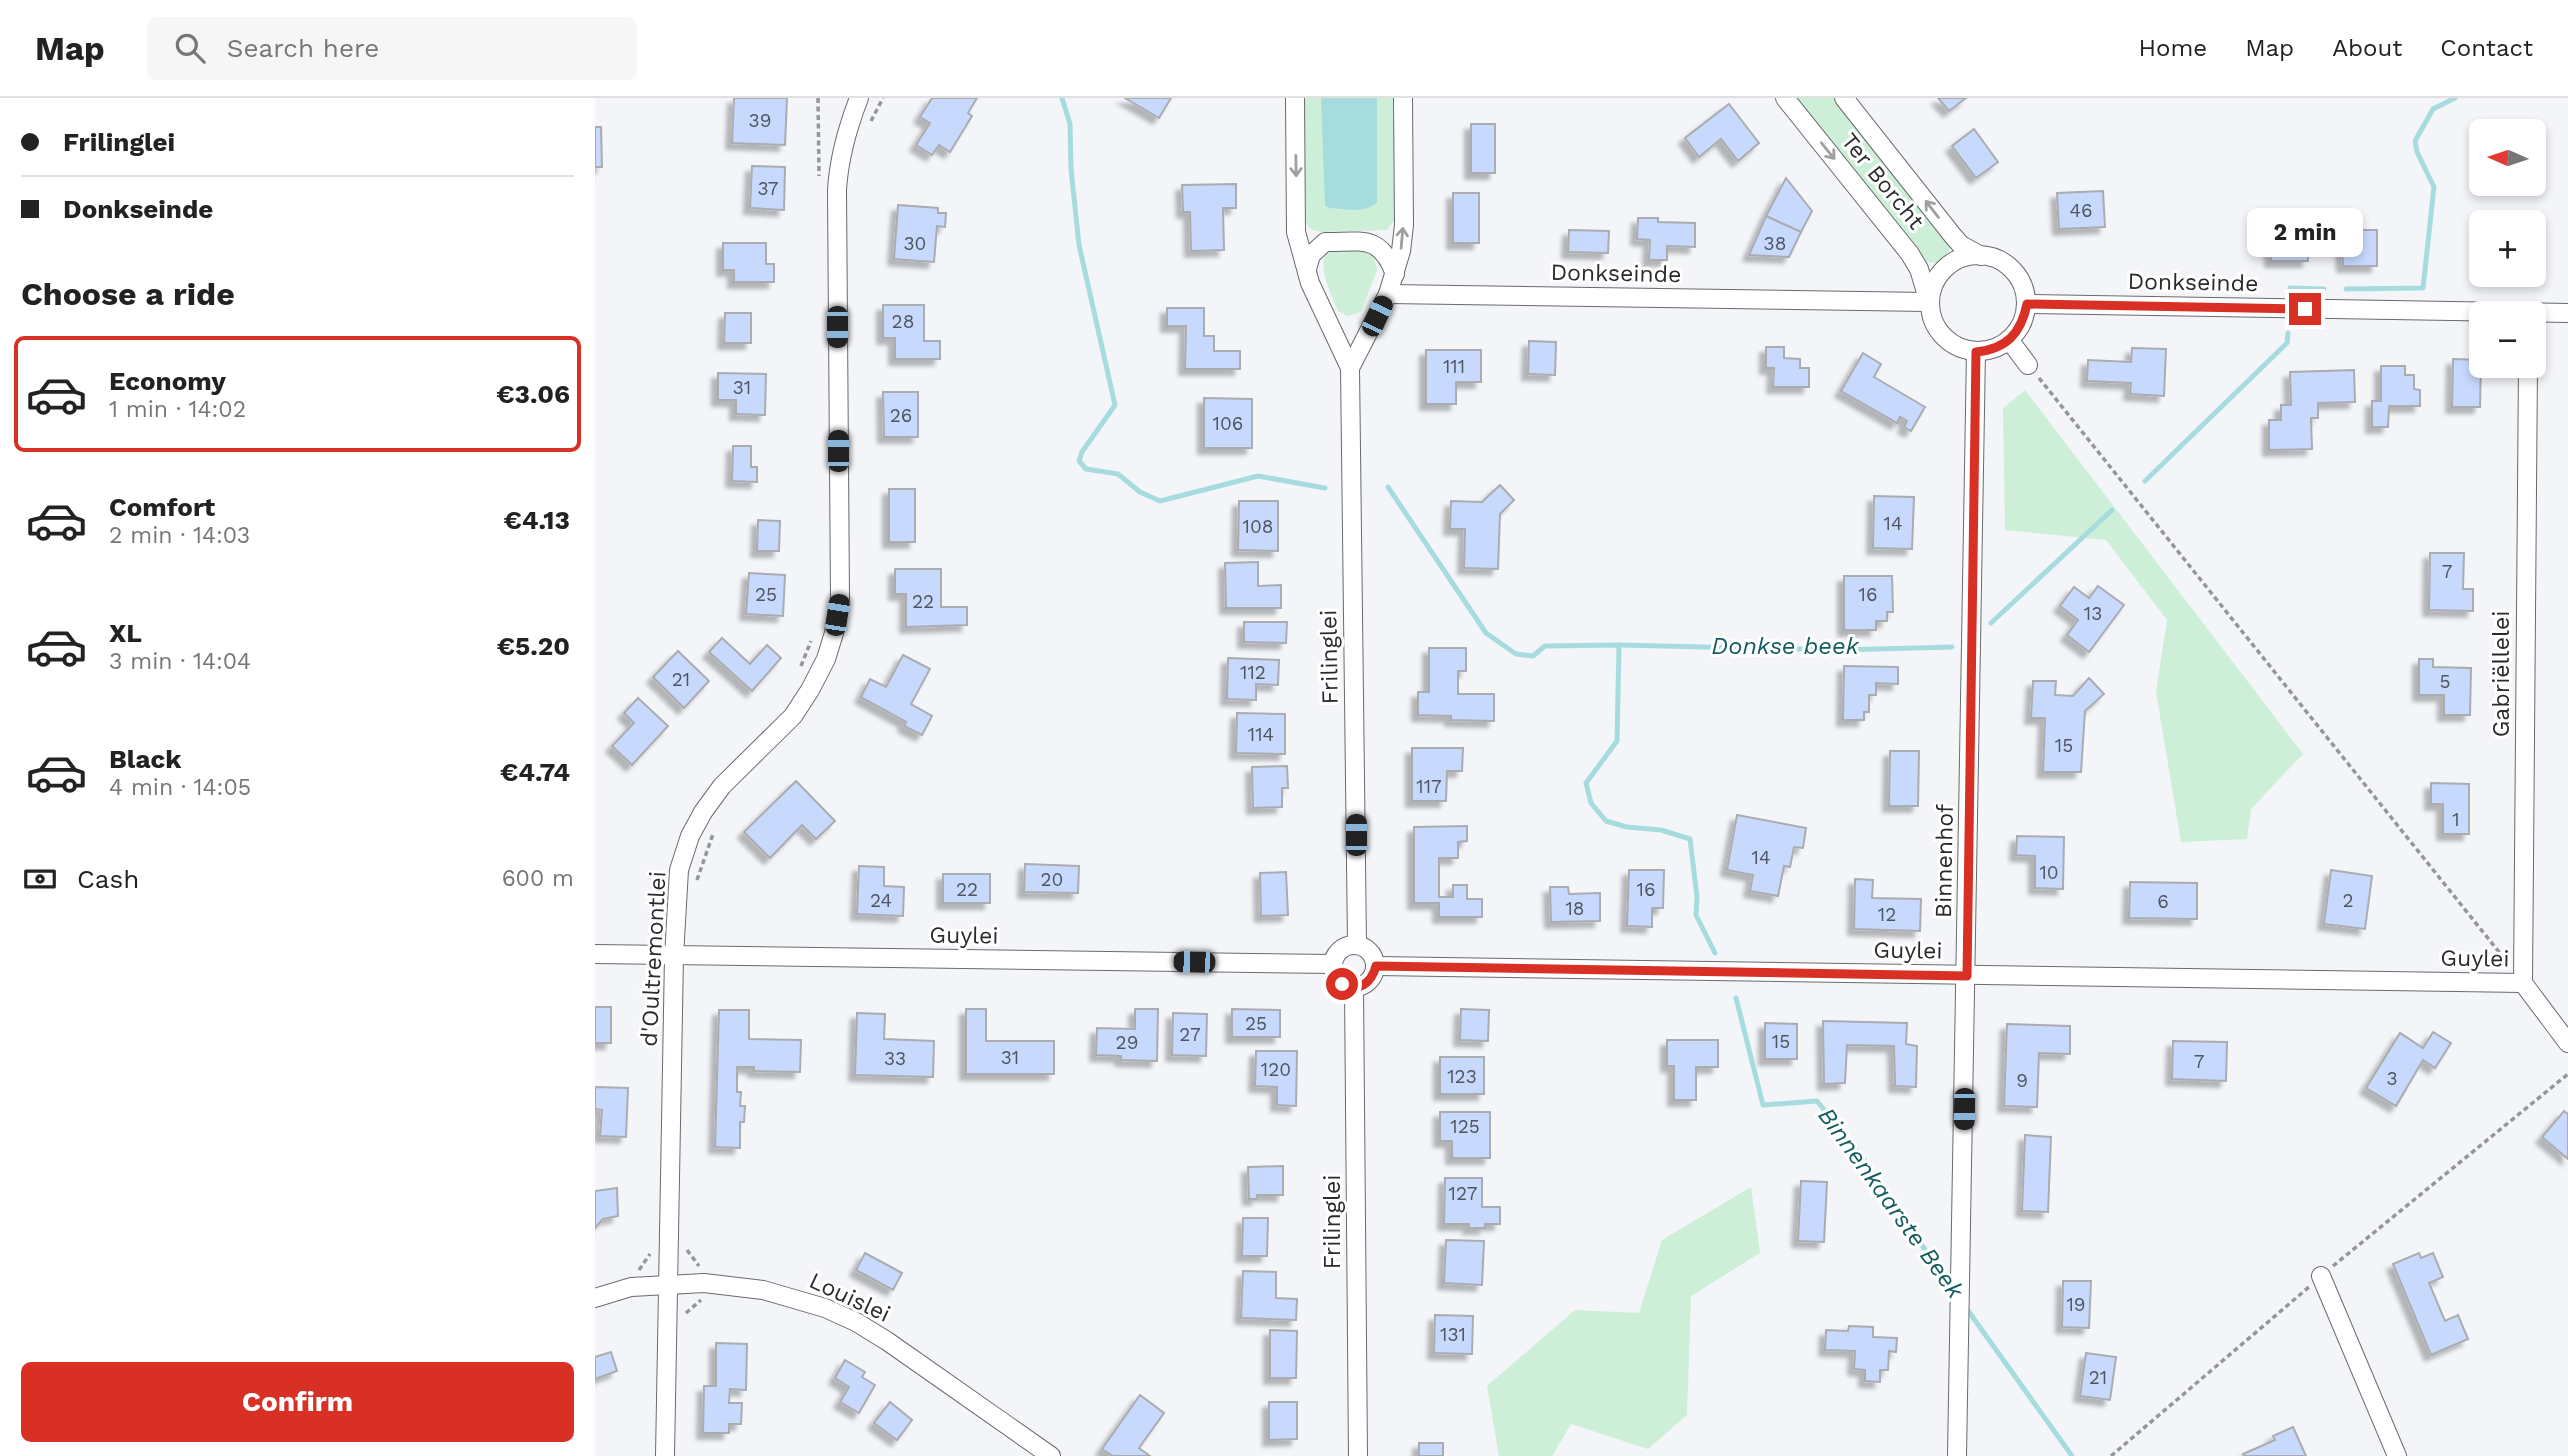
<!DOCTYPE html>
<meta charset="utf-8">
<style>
:root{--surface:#fff;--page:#f6f6f6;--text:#222;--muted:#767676;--line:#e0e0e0;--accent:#d93025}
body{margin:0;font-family:"Work Sans",sans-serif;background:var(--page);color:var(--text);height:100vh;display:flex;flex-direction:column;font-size:26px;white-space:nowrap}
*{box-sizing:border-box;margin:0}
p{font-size:23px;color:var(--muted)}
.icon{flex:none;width:38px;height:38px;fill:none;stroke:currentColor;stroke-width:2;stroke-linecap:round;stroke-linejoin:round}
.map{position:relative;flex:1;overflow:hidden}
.panel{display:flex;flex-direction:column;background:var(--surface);width:595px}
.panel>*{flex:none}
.hud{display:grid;align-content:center;height:154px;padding:0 21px;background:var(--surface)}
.needle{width:46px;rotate:273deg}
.buttons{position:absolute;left:1874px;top:21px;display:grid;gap:14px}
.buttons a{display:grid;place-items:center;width:77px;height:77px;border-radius:10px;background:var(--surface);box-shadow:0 4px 10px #0003;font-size:35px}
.end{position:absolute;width:32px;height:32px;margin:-16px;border:9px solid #d93025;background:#fff;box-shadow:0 0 0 4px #fff}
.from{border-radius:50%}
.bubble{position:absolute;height:49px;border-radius:10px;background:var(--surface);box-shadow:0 4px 10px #0003;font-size:23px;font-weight:700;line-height:49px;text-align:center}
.car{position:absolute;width:21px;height:42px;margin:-21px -10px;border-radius:9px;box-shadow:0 0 5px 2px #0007;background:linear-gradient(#222 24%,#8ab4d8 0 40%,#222 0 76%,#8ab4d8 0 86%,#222 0)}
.hud b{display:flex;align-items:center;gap:24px;height:66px;font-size:26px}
.hud b+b{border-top:2px solid var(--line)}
.hud i{width:18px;height:18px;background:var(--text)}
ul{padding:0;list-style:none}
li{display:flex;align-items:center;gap:21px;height:116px;margin:0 14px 10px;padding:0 7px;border:4px solid transparent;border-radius:10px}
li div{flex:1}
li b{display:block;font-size:26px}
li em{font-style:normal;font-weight:700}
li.current{border-color:var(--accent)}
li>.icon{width:63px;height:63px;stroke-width:1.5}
h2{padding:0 21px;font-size:32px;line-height:84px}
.pay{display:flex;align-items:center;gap:18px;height:77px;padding:0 21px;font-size:26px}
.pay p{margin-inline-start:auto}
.action{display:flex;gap:14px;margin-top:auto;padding:14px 21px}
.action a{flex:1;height:80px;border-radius:10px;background:var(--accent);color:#fff;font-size:28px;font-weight:700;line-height:80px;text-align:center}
header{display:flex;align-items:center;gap:42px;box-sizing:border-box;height:98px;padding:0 35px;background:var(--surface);border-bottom:2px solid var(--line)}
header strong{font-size:33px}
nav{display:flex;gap:38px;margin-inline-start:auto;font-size:24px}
.search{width:490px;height:63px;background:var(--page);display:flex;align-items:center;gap:18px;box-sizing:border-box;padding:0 24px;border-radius:10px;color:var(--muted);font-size:26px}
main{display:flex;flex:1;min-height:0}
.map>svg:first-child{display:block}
</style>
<header>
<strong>Map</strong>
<div class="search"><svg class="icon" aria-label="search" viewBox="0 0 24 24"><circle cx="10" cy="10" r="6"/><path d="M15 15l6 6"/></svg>Search here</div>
<nav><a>Home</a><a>Map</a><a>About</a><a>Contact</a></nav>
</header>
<main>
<section class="panel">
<div class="hud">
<b><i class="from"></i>Frilinglei</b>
<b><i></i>Donkseinde</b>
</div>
<h2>Choose a ride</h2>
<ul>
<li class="current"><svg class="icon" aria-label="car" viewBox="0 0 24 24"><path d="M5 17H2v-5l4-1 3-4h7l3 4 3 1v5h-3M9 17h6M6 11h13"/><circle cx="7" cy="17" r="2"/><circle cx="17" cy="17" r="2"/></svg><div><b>Economy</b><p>1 min · 14:02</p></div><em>€3.06</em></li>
<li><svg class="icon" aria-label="car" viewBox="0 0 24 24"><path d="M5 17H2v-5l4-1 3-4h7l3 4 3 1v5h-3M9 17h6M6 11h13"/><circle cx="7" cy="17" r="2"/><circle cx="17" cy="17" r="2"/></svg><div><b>Comfort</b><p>2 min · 14:03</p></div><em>€4.13</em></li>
<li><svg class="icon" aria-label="car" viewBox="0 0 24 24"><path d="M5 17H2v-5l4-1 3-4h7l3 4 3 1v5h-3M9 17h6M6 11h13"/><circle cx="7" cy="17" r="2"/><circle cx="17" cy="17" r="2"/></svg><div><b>XL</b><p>3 min · 14:04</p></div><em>€5.20</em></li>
<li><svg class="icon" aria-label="car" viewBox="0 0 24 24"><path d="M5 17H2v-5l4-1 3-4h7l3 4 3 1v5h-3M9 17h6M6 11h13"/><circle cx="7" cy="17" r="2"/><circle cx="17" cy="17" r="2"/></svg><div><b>Black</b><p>4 min · 14:05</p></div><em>€4.74</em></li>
</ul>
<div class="pay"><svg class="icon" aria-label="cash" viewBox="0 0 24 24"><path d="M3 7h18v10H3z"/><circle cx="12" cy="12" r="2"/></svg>Cash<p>600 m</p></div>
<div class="action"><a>Confirm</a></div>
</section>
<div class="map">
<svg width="1973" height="1358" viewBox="0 0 1973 1358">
<defs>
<filter id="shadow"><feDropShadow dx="-6" dy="6" stdDeviation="2" flood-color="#0004"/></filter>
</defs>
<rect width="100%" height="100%" fill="#f3f5f9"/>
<!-- green -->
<g fill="#cdefd7">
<path d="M708 0H800L801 114 799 123 792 132 727 134C716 133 711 129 709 118Z"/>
<path d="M1199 0H1240L1351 140 1355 150C1352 165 1337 170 1325 159Z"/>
<path d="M765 150 778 155 782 172 766 214 753 218 743 213C738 200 717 160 737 152 745 149 757 150 765 150Z"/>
<path d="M1430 292 1708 656 1656 711 1652 741 1586 744 1561 594 1572 522 1511 442 1410 432 1408 310Z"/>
<path d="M1156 1089 1165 1155 1096 1198 1092 1317 1053 1351 976 1326 957 1358H904L892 1288 980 1212 1044 1215 1067 1142Z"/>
</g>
<!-- water -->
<path fill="#a7dcdf" d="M726 0H782V104C772 116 749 111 735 110L730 108Z"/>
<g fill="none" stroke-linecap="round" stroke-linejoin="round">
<!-- stream -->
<g stroke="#a7dcdf" stroke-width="5">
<path d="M467 0 475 26 476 71 484 147 520 307 487 354 484 363 491 371 523 376 545 394 565 403 663 378 730 390"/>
<path d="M1695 190 1729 191"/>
<path d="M1751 191 1828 190 1839 89 1822 54 1820 43 1838 11 1860 0"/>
<path d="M1550 383 1692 245 1693 235"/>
<path d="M793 389 891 535 921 556 938 558 950 548 1024 547 1022 643 991 685 996 705 1011 723 1032 729 1066 732 1095 741 1102 799 1101 817 1120 855"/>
<path d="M1396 525 1517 412"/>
<path d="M1024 547 1246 552 1357 549"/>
<path d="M1141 900 1168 1007 1222 1003 1264 1055 1359 1194"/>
<path d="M1369 1207 1477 1358"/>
</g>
</g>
<!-- building -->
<g fill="#c7dafe" stroke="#aaacaf" stroke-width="2" filter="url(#shadow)">
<path d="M139 0H192L190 47 137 45Z"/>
<path d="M337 0H382L373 15 377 18 355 54 344 47 337 57 321 47 335 25 325 19Z"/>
<path d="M530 0H576L564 20Z"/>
<path d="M1343 0H1371L1354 13Z"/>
<path d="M1134 6 1164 45 1143 63 1126 41 1104 59 1090 40Z"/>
<rect x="876" y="26" width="24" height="49"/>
<path d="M0 29H6L7 69H0Z"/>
<path d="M1379 31 1403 64 1381 80 1357 48Z"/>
<path d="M157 68 190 69 189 112 155 110Z"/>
<path d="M1191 80 1217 113 1206 134 1171 118Z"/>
<path d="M641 86V110H628L629 152 596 153 595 114H588L587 87Z"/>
<path d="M1508 93 1510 129 1464 131 1462 95Z"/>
<rect x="858" y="95" width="26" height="50"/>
<path d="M303 107 343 110V115H351L350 129 342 128 339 164 299 161Z"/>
<path d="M1171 118 1206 134 1194 159 1154 157Z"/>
<path d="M1043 120H1063V124L1100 125V149L1072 148V162H1054L1055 142 1042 141Z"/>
<rect x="1676" y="128" width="37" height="35"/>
<path d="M974 132 1014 133 1013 155 973 154Z"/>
<path d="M1742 132H1782V168H1748L1747 146H1742Z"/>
<path d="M128 145H171V166H179V184H139V172H128Z"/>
<path d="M288 207H329V243H345V261H300V240H288Z"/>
<path d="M572 210H609V238H619V253H645V271H590L591 228H572Z"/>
<path d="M130 215H156V245H129Z"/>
<path d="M934 243 961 244 960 277 933 276Z"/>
<path d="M1171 249H1189V260L1205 261V270H1214V289H1178L1179 270H1171Z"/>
<path d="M1537 250 1571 251 1569 298 1535 296 1536 285 1492 283 1493 262 1536 264Z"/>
<path d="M831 252H886V284H861V306H831Z"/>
<path d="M1268 255 1286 266 1279 279 1330 309 1316 333 1309 329 1312 323 1305 319 1302 325 1246 293Z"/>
<path d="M1858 261 1886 262 1885 309H1857Z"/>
<path d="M1786 268H1810V277H1819V291L1825 292V308H1794L1793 329H1777V303H1786Z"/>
<path d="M1759 272 1760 304 1723 305V320H1716L1717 351 1674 352V322H1686V307H1696L1695 274Z"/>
<path d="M123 275 171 276 170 317 141 316V302H123Z"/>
<path d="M288 294H323V339H289Z"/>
<path d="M609 300 657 301V350H609Z"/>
<path d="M138 348H156V369H162V384L137 383Z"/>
<path d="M905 387 919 402 905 416 903 471 869 470 870 431H855L856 403 887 404Z"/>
<rect x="294" y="391" width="26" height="53"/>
<path d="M1279 398 1319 399 1317 451 1278 450Z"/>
<path d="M644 403H683V453L643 452Z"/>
<path d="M163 422 185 423 184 453H162Z"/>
<path d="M1835 455H1869L1868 491H1878V513L1834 512Z"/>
<path d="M663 464V488L686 487V510H631L630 465Z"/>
<path d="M300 471H346V509H372V527L311 529V496H300Z"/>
<path d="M154 475 190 477 188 518 151 516Z"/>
<path d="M1249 478H1297L1298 514H1292V523H1281V532H1249Z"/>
<path d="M1503 488 1529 507 1494 554 1472 537 1483 522 1465 508 1479 489 1494 500Z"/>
<path d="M649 524H692L691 545 649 544Z"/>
<path d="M127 540 155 566 172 547 186 560 157 593 114 554Z"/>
<path d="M834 550H871V573H863V596H899V623L856 622V618L823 617V594H834Z"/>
<path d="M83 553 114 583 89 610 58 579Z"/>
<path d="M308 557 335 571 316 606 337 618 327 637 309 628 311 624 266 599 275 581 291 589Z"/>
<path d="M633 560 684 562 683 587 661 586V602L632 601Z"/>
<path d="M1824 561H1838V569L1876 570 1875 617H1849V597H1824Z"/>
<path d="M1249 568 1303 569V586L1281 585V597H1274V614H1269V622H1248Z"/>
<path d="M1494 580 1509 596 1490 613 1486 674H1448L1450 620H1436L1438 583H1461L1460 597 1478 598Z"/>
<path d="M43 600 73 628 37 667 17 648 39 625 29 615Z"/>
<path d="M642 615 690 616V656L641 655Z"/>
<path d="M817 650H868L867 673H852L851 703H817Z"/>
<path d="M1295 653H1324L1323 708H1294Z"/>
<path d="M692 668 693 690H687V709L658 710 657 669Z"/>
<path d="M201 683 240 723 221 741 207 727 175 760 149 734Z"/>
<path d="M1836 685 1874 686V736H1848V706H1836Z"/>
<path d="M1142 717 1211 730 1208 750 1199 749 1195 769 1189 768 1183 798 1155 793 1158 777 1132 772Z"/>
<path d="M872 728V743L863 744V760H844V799H858V787H872V801H887V819H844V805H819V729Z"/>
<path d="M1422 738 1469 739 1468 791 1440 790V758L1421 757Z"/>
<path d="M430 766 484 768 483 795 429 794Z"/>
<path d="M264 768 289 769V788L309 789 308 818 262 816Z"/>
<path d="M1034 772H1069L1068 810H1057V829L1032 828Z"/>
<path d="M1736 772 1777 778 1770 831 1729 826Z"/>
<path d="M691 774 693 817 666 818 665 775Z"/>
<rect x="348" y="776" width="47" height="29"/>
<path d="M1260 781 1278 782 1277 800 1326 801 1325 833 1259 831Z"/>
<path d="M1535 784 1602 785V821L1534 820Z"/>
<path d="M955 789H973L974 796 1005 795V823L956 824Z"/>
<rect x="0" y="909" width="16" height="36"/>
<path d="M371 911H391V943H459V976H371Z"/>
<path d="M540 911H563L562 963 526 962V958L501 957 502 930 540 931Z"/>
<path d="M637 911 685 912V939H637Z"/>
<path d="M866 911 894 912 893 943 865 942Z"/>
<path d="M124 912H154V941L206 942 205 974 159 973V969H142V994H146L145 1008H150L149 1024H145V1050L120 1049Z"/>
<path d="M262 915 290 916 289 941 339 943 338 979 260 977Z"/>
<path d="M578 915 612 916 611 958 577 957Z"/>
<path d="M1228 923 1312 925 1311 946 1322 948 1321 989 1300 988 1299 948 1252 947 1250 985 1229 986Z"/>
<path d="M1170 925 1202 926V961H1170Z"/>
<path d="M1412 926 1475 928V956L1444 955 1442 1009 1409 1008Z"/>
<path d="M1838 934 1856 945 1840 970 1828 962 1801 1008 1771 990 1805 935 1828 950Z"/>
<path d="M1072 942H1123V969H1101V1002H1079V968H1072Z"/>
<path d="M1578 943 1632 944 1631 983 1577 981Z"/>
<path d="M661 953H702L701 1008 682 1007V989L660 988Z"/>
<rect x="845" y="959" width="44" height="37"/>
<path d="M0 989 33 990 31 1039 5 1038 7 1012 0 1011Z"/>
<path d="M1969 1013 1973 1016V1061L1947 1039Z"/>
<path d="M845 1014H895V1060H857V1043H845Z"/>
<path d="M1430 1037 1456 1039 1453 1114 1427 1113Z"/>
<path d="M688 1068V1097H662V1101H654L653 1069Z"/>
<path d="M850 1080H887V1109H905V1126H890V1130H874V1126H849Z"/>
<path d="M1206 1083 1232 1084 1229 1144 1203 1143Z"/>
<path d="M22 1090 23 1118 8 1121 0 1130V1093Z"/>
<path d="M648 1120H673L672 1158H647Z"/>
<path d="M851 1142 889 1143 887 1187 849 1185Z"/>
<path d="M270 1155 307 1175 298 1192 261 1172Z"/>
<path d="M1824 1155 1826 1160 1838 1155 1848 1179 1834 1185 1850 1223 1863 1217 1873 1241 1836 1257 1798 1166Z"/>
<path d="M648 1173 681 1174V1200L702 1201 701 1222 646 1220Z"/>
<path d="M1468 1183H1496L1494 1230 1467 1229Z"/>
<path d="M840 1217 878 1218 877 1256 839 1255Z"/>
<path d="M1254 1228 1278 1229V1239L1302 1240 1301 1254 1294 1253 1293 1272H1285V1284L1270 1283V1272L1259 1271 1260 1253 1230 1252 1231 1232 1253 1233Z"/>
<path d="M675 1232 702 1233 701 1280H675Z"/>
<path d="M121 1245 152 1246 151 1292 135 1291 134 1305H147L146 1326H134V1335H108L109 1288H121Z"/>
<path d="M16 1254 22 1273 0 1281V1259Z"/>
<path d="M1491 1255 1521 1259 1515 1302 1485 1298Z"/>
<path d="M250 1262 270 1274 267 1279 280 1287 264 1315 245 1304 254 1289 240 1280Z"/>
<path d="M545 1297 569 1315 544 1350 555 1358H518L507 1351Z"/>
<path d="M295 1304 317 1322 302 1342 279 1325Z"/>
<path d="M674 1304H702V1341L674 1342Z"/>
<path d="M1698 1329 1711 1358H1649L1648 1356 1680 1342 1678 1338Z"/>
<rect x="824" y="1345" width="24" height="13"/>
</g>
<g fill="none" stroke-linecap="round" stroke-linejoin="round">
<defs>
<g id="minor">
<path d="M700 0 701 134 715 185 755 270 762 846"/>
<path d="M1190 0 1315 156 1324 171 1333 201"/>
<path d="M1249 0 1358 138 1366 147 1386 158"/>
<circle cx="1383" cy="205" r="48"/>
<path d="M712 171 716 157 730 144C767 144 785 136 800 176"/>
<path d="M793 196 1333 204"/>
<path d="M1432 206 1973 215"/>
<path d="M1415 243 1433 267"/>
<path d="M755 270 793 196 806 153 809 127 808 0"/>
<circle cx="759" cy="868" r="21"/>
<path d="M0 856 738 866"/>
<path d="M781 868 1928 885"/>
<path d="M1928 885 1933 268"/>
<path d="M1928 885 1973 945"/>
<path d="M759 890 763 1358"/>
<path d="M1726 1178 1802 1358"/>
<path d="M0 1200 36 1189 109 1185 168 1192 230 1210 261 1224 292 1243 456 1358"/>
<path d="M70 1358 79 858 84 772 95 738 108 714 127 688 198 618 215 592 231 561 239 535 245 500 242 92C244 59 252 31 264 0"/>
<path d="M1362 1358 1381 254"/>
</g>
</defs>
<!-- minor casing -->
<use href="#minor" stroke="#686a6d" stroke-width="20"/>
<!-- path -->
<g stroke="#959699" stroke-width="3.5" stroke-dasharray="5 3.5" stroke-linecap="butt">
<path d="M223 0 224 78"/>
<path d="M276 23 288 0"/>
<path d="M1444 280 1912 864"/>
<path d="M206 568 216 543"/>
<path d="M102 782 118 736"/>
<path d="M92 1152 104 1168"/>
<path d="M1738 1168 1973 976"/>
<path d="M44 1172 55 1156"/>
<path d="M91 1215 106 1202"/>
<path d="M1516 1358 1714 1189"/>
</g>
<!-- minor -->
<use href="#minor" stroke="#fff" stroke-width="18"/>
</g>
<!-- one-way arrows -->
<defs><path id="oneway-shaft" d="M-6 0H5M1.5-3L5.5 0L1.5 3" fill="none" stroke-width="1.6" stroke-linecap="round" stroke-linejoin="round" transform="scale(1.75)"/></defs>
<g stroke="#9f9fa0">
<use href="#oneway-shaft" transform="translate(1233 53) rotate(51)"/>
<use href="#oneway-shaft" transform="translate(701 68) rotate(89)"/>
<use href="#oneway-shaft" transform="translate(1337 111) rotate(-128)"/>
<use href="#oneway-shaft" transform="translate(807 140) rotate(-85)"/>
</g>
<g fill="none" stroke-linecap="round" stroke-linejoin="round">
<!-- route -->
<path stroke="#d93025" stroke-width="9" d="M747 886C764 894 776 886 781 868L1372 878 1381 254C1412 251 1426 235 1432 206L1710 211"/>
</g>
<g text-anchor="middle" stroke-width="6" stroke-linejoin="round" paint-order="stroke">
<!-- number labels -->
<g font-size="19" fill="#505660">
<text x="165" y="29">39</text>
<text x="173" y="97">37</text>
<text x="1486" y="119">46</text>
<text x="320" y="152">30</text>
<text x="1180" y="152">38</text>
<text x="308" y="230">28</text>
<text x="859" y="275">111</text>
<text x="147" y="296">31</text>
<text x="306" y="324">26</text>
<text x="633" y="332">106</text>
<text x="1298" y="432">14</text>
<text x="663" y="435">108</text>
<text x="1852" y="480">7</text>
<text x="171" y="503">25</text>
<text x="1273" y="503">16</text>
<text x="328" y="510">22</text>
<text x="1498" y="522">13</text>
<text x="658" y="581">112</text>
<text x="86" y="588">21</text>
<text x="1850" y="590">5</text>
<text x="666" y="643">114</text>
<text x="1469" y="654">15</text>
<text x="834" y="695">117</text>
<text x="1861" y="728">1</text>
<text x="1166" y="766">14</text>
<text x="1454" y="781">10</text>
<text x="457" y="788">20</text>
<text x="372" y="798">22</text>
<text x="1051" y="798">16</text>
<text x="286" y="809">24</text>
<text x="1753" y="809">2</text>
<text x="1568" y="810">6</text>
<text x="980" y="817">18</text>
<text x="1292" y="823">12</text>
<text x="661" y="932">25</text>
<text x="595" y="943">27</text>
<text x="1186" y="950">15</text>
<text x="532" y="951">29</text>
<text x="415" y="966">31</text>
<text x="300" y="967">33</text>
<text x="1604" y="970">7</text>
<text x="681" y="978">120</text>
<text x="867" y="985">123</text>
<text x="1797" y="987">3</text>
<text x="1427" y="989">9</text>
<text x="870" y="1035">125</text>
<text x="868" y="1102">127</text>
<text x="1481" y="1213">19</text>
<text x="858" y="1243">131</text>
<text x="1503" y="1286">21</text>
</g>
<!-- street labels -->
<g font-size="23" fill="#292a2b" stroke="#fff">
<text transform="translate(1288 83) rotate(51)" y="8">Ter Borcht</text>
<text transform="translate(1021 175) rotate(1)" y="8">Donkseinde</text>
<text transform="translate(1598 184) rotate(1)" y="8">Donkseinde</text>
<text transform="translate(734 559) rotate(-91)" y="8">Frilinglei</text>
<text transform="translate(1906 576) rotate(-90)" y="8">Gabriëllelei</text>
<text transform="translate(1349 763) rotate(-89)" y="8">Binnenhof</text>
<text transform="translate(369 837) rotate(1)" y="8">Guylei</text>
<text transform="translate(1313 852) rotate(1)" y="8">Guylei</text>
<text transform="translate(1880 860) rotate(1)" y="8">Guylei</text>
<text transform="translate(58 861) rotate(-87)" y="8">d'Oultremontlei</text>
<text transform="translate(737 1124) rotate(-90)" y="8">Frilinglei</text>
<text transform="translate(255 1199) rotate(25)" y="8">Louislei</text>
</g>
<!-- water labels -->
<g font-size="24" font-style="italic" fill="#145c60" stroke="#fff">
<text x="1190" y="556">Donkse beek</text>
<text transform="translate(1296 1105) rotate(54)" y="8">Binnenkaarste Beek</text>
</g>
</g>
</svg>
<div class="buttons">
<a><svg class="needle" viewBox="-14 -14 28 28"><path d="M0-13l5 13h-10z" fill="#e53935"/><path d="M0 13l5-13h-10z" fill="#767676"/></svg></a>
<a>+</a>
<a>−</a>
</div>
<i class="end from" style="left:747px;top:886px"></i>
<i class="end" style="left:1710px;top:211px"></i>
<div class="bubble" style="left:1652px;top:110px;width:116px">2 min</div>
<i class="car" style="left:782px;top:218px;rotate:25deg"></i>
<i class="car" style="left:242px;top:229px;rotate:180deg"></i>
<i class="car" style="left:243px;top:353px;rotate:0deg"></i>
<i class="car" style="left:242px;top:517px;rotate:9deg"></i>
<i class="car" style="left:761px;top:737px;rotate:0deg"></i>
<i class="car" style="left:599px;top:864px;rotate:271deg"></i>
<i class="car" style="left:1369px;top:1011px;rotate:181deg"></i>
</div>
</main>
